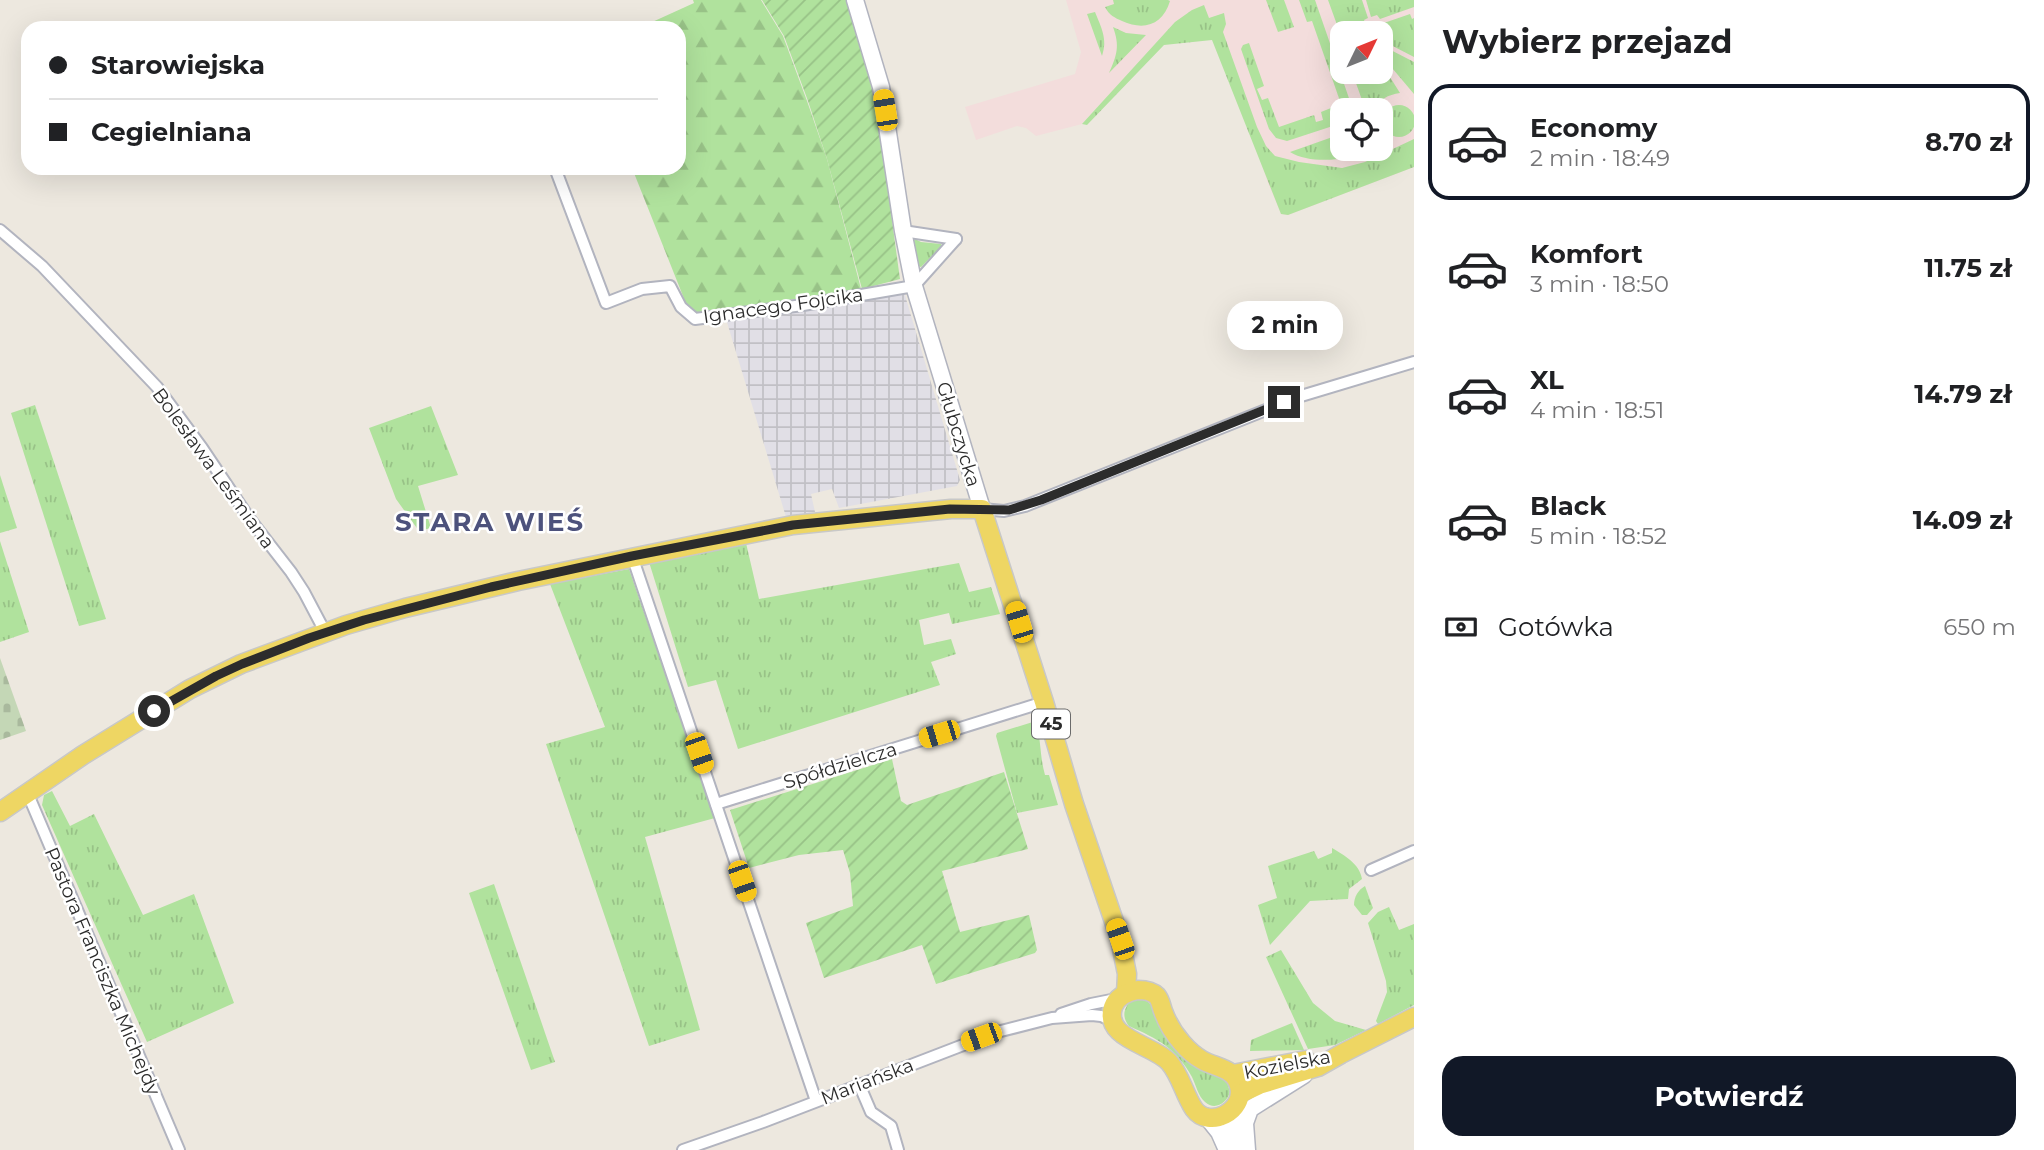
<!DOCTYPE html>
<html lang="pl">
<meta charset="utf-8">
<style>
:root{--surface:#fff;--page:#f6f6f6;--text:#202124;--muted:#757577;--line:#e0e0e0;--accent:#111827}
body{margin:0;font-family:Montserrat,sans-serif;background:var(--page);color:var(--text);height:100vh;display:flex;flex-direction:column;font-size:26px;white-space:nowrap}
*{box-sizing:border-box;margin:0}
p{font-size:23px;color:var(--muted)}
.icon{flex:none;width:38px;height:38px;fill:none;stroke:currentColor;stroke-width:2;stroke-linecap:round;stroke-linejoin:round}
.map{position:relative;flex:1;overflow:hidden}
.drawer{display:flex;flex-direction:column;background:var(--surface);width:630px}
.drawer>*{flex:none}
.top-card{position:absolute;left:21px;top:21px;width:665px;height:154px;border-radius:21px;box-shadow:0 7px 28px #0002;display:grid;align-content:center;height:154px;padding:0 28px;background:var(--surface)}
.needle{width:46px;rotate:47deg}
.buttons{position:absolute;left:1330px;top:21px;display:grid;gap:14px}
.buttons a{display:grid;place-items:center;width:63px;height:63px;border-radius:14px;background:var(--surface);box-shadow:0 7px 28px #0002;font-size:35px}
.end{position:absolute;width:32px;height:32px;margin:-16px;border:9px solid #2c2c2c;background:#fff;box-shadow:0 0 0 4px #fff}
.from{border-radius:50%}
.bubble{position:absolute;height:49px;border-radius:21px;background:var(--surface);box-shadow:0 7px 28px #0002;font-size:23px;font-weight:700;line-height:49px;text-align:center}
.car{position:absolute;width:21px;height:42px;margin:-21px -10px;border-radius:9px;box-shadow:0 0 5px 2px #0007;background:linear-gradient(#f5c518 24%,#345 0 40%,#f5c518 0 76%,#345 0 86%,#f5c518 0)}
.top-card b{display:flex;align-items:center;gap:24px;height:66px;font-size:26px}
.top-card b+b{border-top:2px solid var(--line)}
.top-card i{width:18px;height:18px;background:var(--text)}
ul{padding:0;list-style:none}
li{display:flex;align-items:center;gap:21px;height:116px;margin:0 14px 10px;padding:0 14px;border:4px solid transparent;border-radius:21px}
li div{flex:1}
li b{display:block;font-size:26px}
li em{font-style:normal;font-weight:700}
li.current{border-color:var(--accent)}
li>.icon{width:63px;height:63px;stroke-width:1.5}
h2{padding:0 28px;font-size:32px;line-height:84px}
.pay{display:flex;align-items:center;gap:18px;height:77px;padding:0 28px;font-size:26px}
.pay p{margin-inline-start:auto}
.button{display:flex;gap:14px;margin-top:auto;padding:14px 28px}
.button a{flex:1;height:80px;border-radius:21px;background:var(--accent);color:#fff;font-size:28px;font-weight:700;line-height:80px;text-align:center}
main{display:flex;flex:1;min-height:0}
.map>svg:first-child{display:block}
</style>
<main>
<div class="map">
<svg width="1414" height="1150" viewBox="0 0 1414 1150">
<defs>
<pattern id="industrial-grid" width="8" height="8" patternUnits="userSpaceOnUse" patternTransform="scale(1.75)"><rect width="8" height="8" fill="#e1dfe6"/><path d="M0 4h8M4 0v8" fill="none" stroke="#c1c0c5"/></pattern>
<pattern id="grass-tufts" width="24" height="20" patternUnits="userSpaceOnUse" patternTransform="scale(1.75)"><rect width="24" height="20" fill="#b0e29d"/><path d="M3 7l-1-3M5 7V3M7 7l1-3M15 17l-1-3M17 17v-4M19 17l1-3" fill="none" stroke="#98c287"/></pattern>
<pattern id="forest-firs" width="22" height="20" patternUnits="userSpaceOnUse" patternTransform="scale(1.75)"><rect width="22" height="20" fill="#b0e29d"/><path d="M5 1l3.5 6h-7zM16 11l3.5 6h-7z" fill="#98c287"/></pattern>
<pattern id="cemetery-stones" width="16" height="16" patternUnits="userSpaceOnUse" patternTransform="scale(1.75)"><rect width="16" height="16" fill="#c4d7b6"/><path d="M2 7V4a2 2 0 0 1 4 0v3zM10 15v-3a2 2 0 0 1 4 0v3z" fill="#a9b99d"/></pattern>
<pattern id="garden-furrows" width="10" height="10" patternUnits="userSpaceOnUse" patternTransform="scale(1.75)"><rect width="10" height="10" fill="#b0e29d"/><path d="M-1 1l2-2M0 10L10 0M9 11l2-2" fill="none" stroke="#98c287"/></pattern>
</defs>
<rect width="100%" height="100%" fill="#ede8df"/>
<!-- industrial -->
<path fill="url(#industrial-grid)" d="M904 292 960 480 957 486 839 508 832 489 811 494 815 512 786 517 726 319Z"/>
<!-- medical -->
<path fill="#f3dddc" fill-rule="evenodd" d="M1066 0H1414V167L1288 215 1281 214 1268 183 1216 31 1165 35 1082 124 1036 136 1026 128 1017 126 976 140 965 107 1075 74 1081 52ZM1342 33H1381V72H1342ZM1342 110H1381V149H1342Z"/>
<!-- grass -->
<g fill="url(#grass-tufts)">
<path d="M1113 0H1168L1170 1C1163 25 1144 31 1122 21 1115 18 1109 15 1105 7L1114 4Z"/>
<path d="M1266 0H1284L1294 27 1278 32Z"/>
<path d="M1299 0H1315L1351 104 1350 110H1342V123L1287 141 1276 138 1269 129 1241 49 1243 45 1249 43 1264 86 1257 89 1262 100 1268 98 1279 127 1314 115 1316 122 1323 120 1321 112 1341 104 1312 21 1307 22Z"/>
<path d="M1328 0H1362L1368 18 1364 20 1366 25 1340 33Z"/>
<path d="M1366 0H1414V7L1380 19 1377 15 1371 17Z"/>
<path d="M1204 5 1209 18 1224 13 1226 24 1223 32 1257 127 1266 146 1275 156 1299 162 1342 168 1365 162 1414 139V167L1288 215 1281 214 1212 40 1164 45 1087 125 1082 124 1175 22 1192 10Z"/>
<path d="M1095 12C1101 27 1108 39 1102 56L1087 14Z"/>
<path d="M1410 14 1412 19 1414 18V57L1381 40V33H1378V31L1383 29 1381 24Z"/>
<path d="M1113 27 1126 33 1146 35 1109 73C1117 55 1120 46 1113 27Z"/>
<path d="M1381 45 1414 62V94L1381 55Z"/>
<path d="M1381 67 1388 74 1400 93C1388 95 1379 99 1374 110H1361L1362 100 1352 72H1381Z"/>
<circle cx="1399" cy="121" r="16"/>
<path d="M1341 134 1342 149H1345L1350 157C1332 161 1306 162 1290 152Z"/>
<path d="M915 239 921 242 941 244 942 246 921 267 917 266 912 243Z"/>
<path d="M35 405 106 619 79 626 11 413Z"/>
<path d="M431 406 458 475 418 486 431 528 419 531 396 499 369 428Z"/>
<path d="M0 475 17 528 0 533Z"/>
<path d="M0 541 29 632 0 642Z"/>
<path d="M746 543 759 599 959 563 969 592 991 587 1000 614 952 624 949 613 919 620 924 645 951 639 956 654 931 662 940 685 738 749 716 680 688 687 649 562Z"/>
<path d="M629 569 715 818 645 837 700 1030 649 1046 546 744 605 727 550 584Z"/>
<path d="M1036 721C1041 739 1040 758 1045 775H1049L1058 805 1017 813 996 736 997 733Z"/>
<path d="M52 791 70 826 94 814 143 915 194 894 234 1003 147 1042 42 805 44 795Z"/>
<path d="M1332 848C1344 855 1360 864 1362 879L1349 889 1348 899 1310 901 1270 945 1258 905 1277 898 1268 866 1314 851 1318 859 1332 853Z"/>
<path d="M494 884 555 1062 531 1070 469 893Z"/>
<path d="M1365 886 1373 908 1367 915H1362L1354 905C1354 897 1358 890 1365 886Z"/>
<path d="M1389 907 1399 930 1414 924V1005L1378 1024 1376 1021 1387 992 1386 981 1368 923 1378 912Z"/>
<path d="M1281 950 1313 1003 1335 1021 1366 1030 1335 1045 1308 1049 1266 957Z"/>
<path d="M1144 998 1226 1079 1230 1092C1227 1103 1215 1111 1205 1102 1198 1096 1196 1085 1192 1077 1176 1048 1158 1039 1129 1026 1121 1016 1124 1007 1133 999Z"/>
<path d="M1292 1023 1304 1050 1250 1051 1251 1040Z"/>
</g>
<!-- forest -->
<path fill="url(#forest-firs)" d="M693 0H761L783 36 807 101 827 159 861 289 696 314 687 306 632 168H679V28H639L694 3Z"/>
<!-- cemetery -->
<path fill="url(#cemetery-stones)" d="M0 658 26 731 0 740Z"/>
<!-- garden -->
<g fill="url(#garden-furrows)">
<path d="M762 0H846C880 85 887 189 900 279L862 289 827 159 808 101 784 36Z"/>
<path d="M892 759 901 801 907 805 1004 772 1028 849 942 871 960 932 1029 915 1037 950 1035 953 936 984 922 945 824 978 806 923 853 906 850 873 843 850 799 855 749 868 730 810Z"/>
</g>
<g fill="none" stroke-linecap="round" stroke-linejoin="round">
<defs>
<g id="minor">
<path d="M555 168 606 303 642 289 670 286 681 307 695 319 803 305 914 286 956 239"/>
<path d="M0 230 42 266 157 387 202 448 249 518 291 572 304 592 323 628"/>
<path d="M903 231 956 239"/>
<path d="M982 509 1004 511 1025 506 1301 396 1414 362"/>
<path d="M632 556 816 1101"/>
<path d="M27 792 179 1150"/>
<path d="M716 804 1044 702"/>
<path d="M1371 870 1414 851"/>
<path d="M1061 1014 1091 1004 1116 999"/>
<path d="M859 1084 871 1112 891 1126 898 1150"/>
<path d="M683 1150 763 1122 997 1032 1052 1018 1092 1015 1101 1016 1113 1021"/>
</g>
<g id="secondary">
<path d="M855 0 881 87 903 231 914 286 982 509"/>
<path d="M1233 1109 1232 1126 1240 1150"/>
<path d="M1207 1117 1219 1132 1227 1150"/>
<path d="M1247 1150 1245 1123 1250 1109 1304 1075"/>
</g>
<g id="primary">
<path d="M0 812 83 755 190 689 241 664 346 625 405 608 518 581 793 525 951 509H982L1044 702 1074 804 1120 939 1127 974 1126 993"/>
<path d="M1138 990C1145 990 1152 991 1157 996 1161 1001 1161 1006 1163 1011 1167 1022 1174 1034 1182 1043 1188 1050 1195 1056 1202 1060 1216 1068 1235 1068 1239 1086 1246 1111 1209 1130 1194 1109 1184 1094 1181 1076 1169 1062 1152 1044 1103 1039 1113 1007 1117 996 1127 992 1138 990Z"/>
<path d="M1233 1074 1306 1060"/>
<path d="M1240 1094 1259 1085 1318 1067 1341 1054 1414 1017"/>
</g>
</defs>
<!-- minor casing -->
<use href="#minor" stroke="#b2b4bf" stroke-width="14"/>
<!-- secondary casing -->
<use href="#secondary" stroke="#b2b4bf" stroke-width="19"/>
<!-- primary casing -->
<use href="#primary" stroke="#c8c8c8" stroke-width="21"/>
<!-- minor -->
<use href="#minor" stroke="#fff" stroke-width="10"/>
<!-- secondary -->
<use href="#secondary" stroke="#fff" stroke-width="16"/>
<!-- primary -->
<use href="#primary" stroke="#eed663" stroke-width="18"/>
</g>
<g fill="none" stroke-linecap="round" stroke-linejoin="round">
<!-- route -->
<path stroke="#2c2c2c" stroke-width="9" d="M154 711 216 676 242 664 309 638 364 620 491 587 632 556 793 525 950 509 1009 510 1041 500 1284 402"/>
</g>
<g text-anchor="middle" stroke-width="5" stroke-linejoin="round" paint-order="stroke">
<!-- shield labels -->
<rect fill="#fff" stroke="#6b6b6b" stroke-width="2" x="1032" y="709.5" width="38" height="29" rx="5"/>
<g font-size="18" font-weight="bold" fill="#2c2c2c">
<text x="1051" y="730">45</text>
</g>
<!-- street labels -->
<g font-size="19" fill="#2c2c2c" stroke="#fff">
<text transform="translate(783 305) rotate(-8)" y="7">Ignacego Fojcika</text>
<text transform="translate(959 434) rotate(73)" y="7">Głubczycka</text>
<text transform="translate(214 468) rotate(54)" y="7">Bolesława Leśmiana</text>
<text transform="translate(840 765) rotate(-17)" y="7">Spółdzielcza</text>
<text transform="translate(103 971) rotate(67)" y="7">Pastora Franciszka Michejdy</text>
<text transform="translate(1287 1064) rotate(-11)" y="7">Kozielska</text>
<text transform="translate(867 1081) rotate(-21)" y="7">Mariańska</text>
</g>
<!-- district labels -->
<g font-size="26" font-weight="bold" letter-spacing="2" fill="#4d527c" stroke="#fff">
<text x="490" y="531">STARA WIEŚ</text>
</g>
</g>
</svg>
<div class="buttons">
<a><svg class="needle" viewBox="-14 -14 28 28"><path d="M0-13l5 13h-10z" fill="#e53935"/><path d="M0 13l5-13h-10z" fill="#757577"/></svg></a>
<a><svg class="icon" aria-label="locate" viewBox="0 0 24 24"><circle cx="12" cy="12" r="6"/><path d="M12 2v4M12 18v4M2 12h4M18 12h4"/></svg></a>
</div>
<i class="end from" style="left:154px;top:711px"></i>
<i class="end" style="left:1284px;top:402px"></i>
<div class="bubble" style="left:1227px;top:301px;width:116px">2 min</div>
<i class="car" style="left:885px;top:110px;rotate:351deg"></i>
<i class="car" style="left:1019px;top:622px;rotate:343deg"></i>
<i class="car" style="left:939px;top:734px;rotate:253deg"></i>
<i class="car" style="left:699px;top:753px;rotate:161deg"></i>
<i class="car" style="left:742px;top:881px;rotate:161deg"></i>
<i class="car" style="left:1120px;top:939px;rotate:341deg"></i>
<i class="car" style="left:981px;top:1037px;rotate:250deg"></i>
<div class="top-card">
<b><i class="from"></i>Starowiejska</b>
<b><i></i>Cegielniana</b>
</div>
</div>
<section class="drawer">
<h2>Wybierz przejazd</h2>
<ul>
<li class="current"><svg class="icon" aria-label="car" viewBox="0 0 24 24"><path d="M5 17H2v-5l4-1 3-4h7l3 4 3 1v5h-3M9 17h6M6 11h13"/><circle cx="7" cy="17" r="2"/><circle cx="17" cy="17" r="2"/></svg><div><b>Economy</b><p>2 min · 18:49</p></div><em>8.70 zł</em></li>
<li><svg class="icon" aria-label="car" viewBox="0 0 24 24"><path d="M5 17H2v-5l4-1 3-4h7l3 4 3 1v5h-3M9 17h6M6 11h13"/><circle cx="7" cy="17" r="2"/><circle cx="17" cy="17" r="2"/></svg><div><b>Komfort</b><p>3 min · 18:50</p></div><em>11.75 zł</em></li>
<li><svg class="icon" aria-label="car" viewBox="0 0 24 24"><path d="M5 17H2v-5l4-1 3-4h7l3 4 3 1v5h-3M9 17h6M6 11h13"/><circle cx="7" cy="17" r="2"/><circle cx="17" cy="17" r="2"/></svg><div><b>XL</b><p>4 min · 18:51</p></div><em>14.79 zł</em></li>
<li><svg class="icon" aria-label="car" viewBox="0 0 24 24"><path d="M5 17H2v-5l4-1 3-4h7l3 4 3 1v5h-3M9 17h6M6 11h13"/><circle cx="7" cy="17" r="2"/><circle cx="17" cy="17" r="2"/></svg><div><b>Black</b><p>5 min · 18:52</p></div><em>14.09 zł</em></li>
</ul>
<div class="pay"><svg class="icon" aria-label="cash" viewBox="0 0 24 24"><path d="M3 7h18v10H3z"/><circle cx="12" cy="12" r="2"/></svg>Gotówka<p>650 m</p></div>
<div class="button"><a>Potwierdź</a></div>
</section>
</main>
